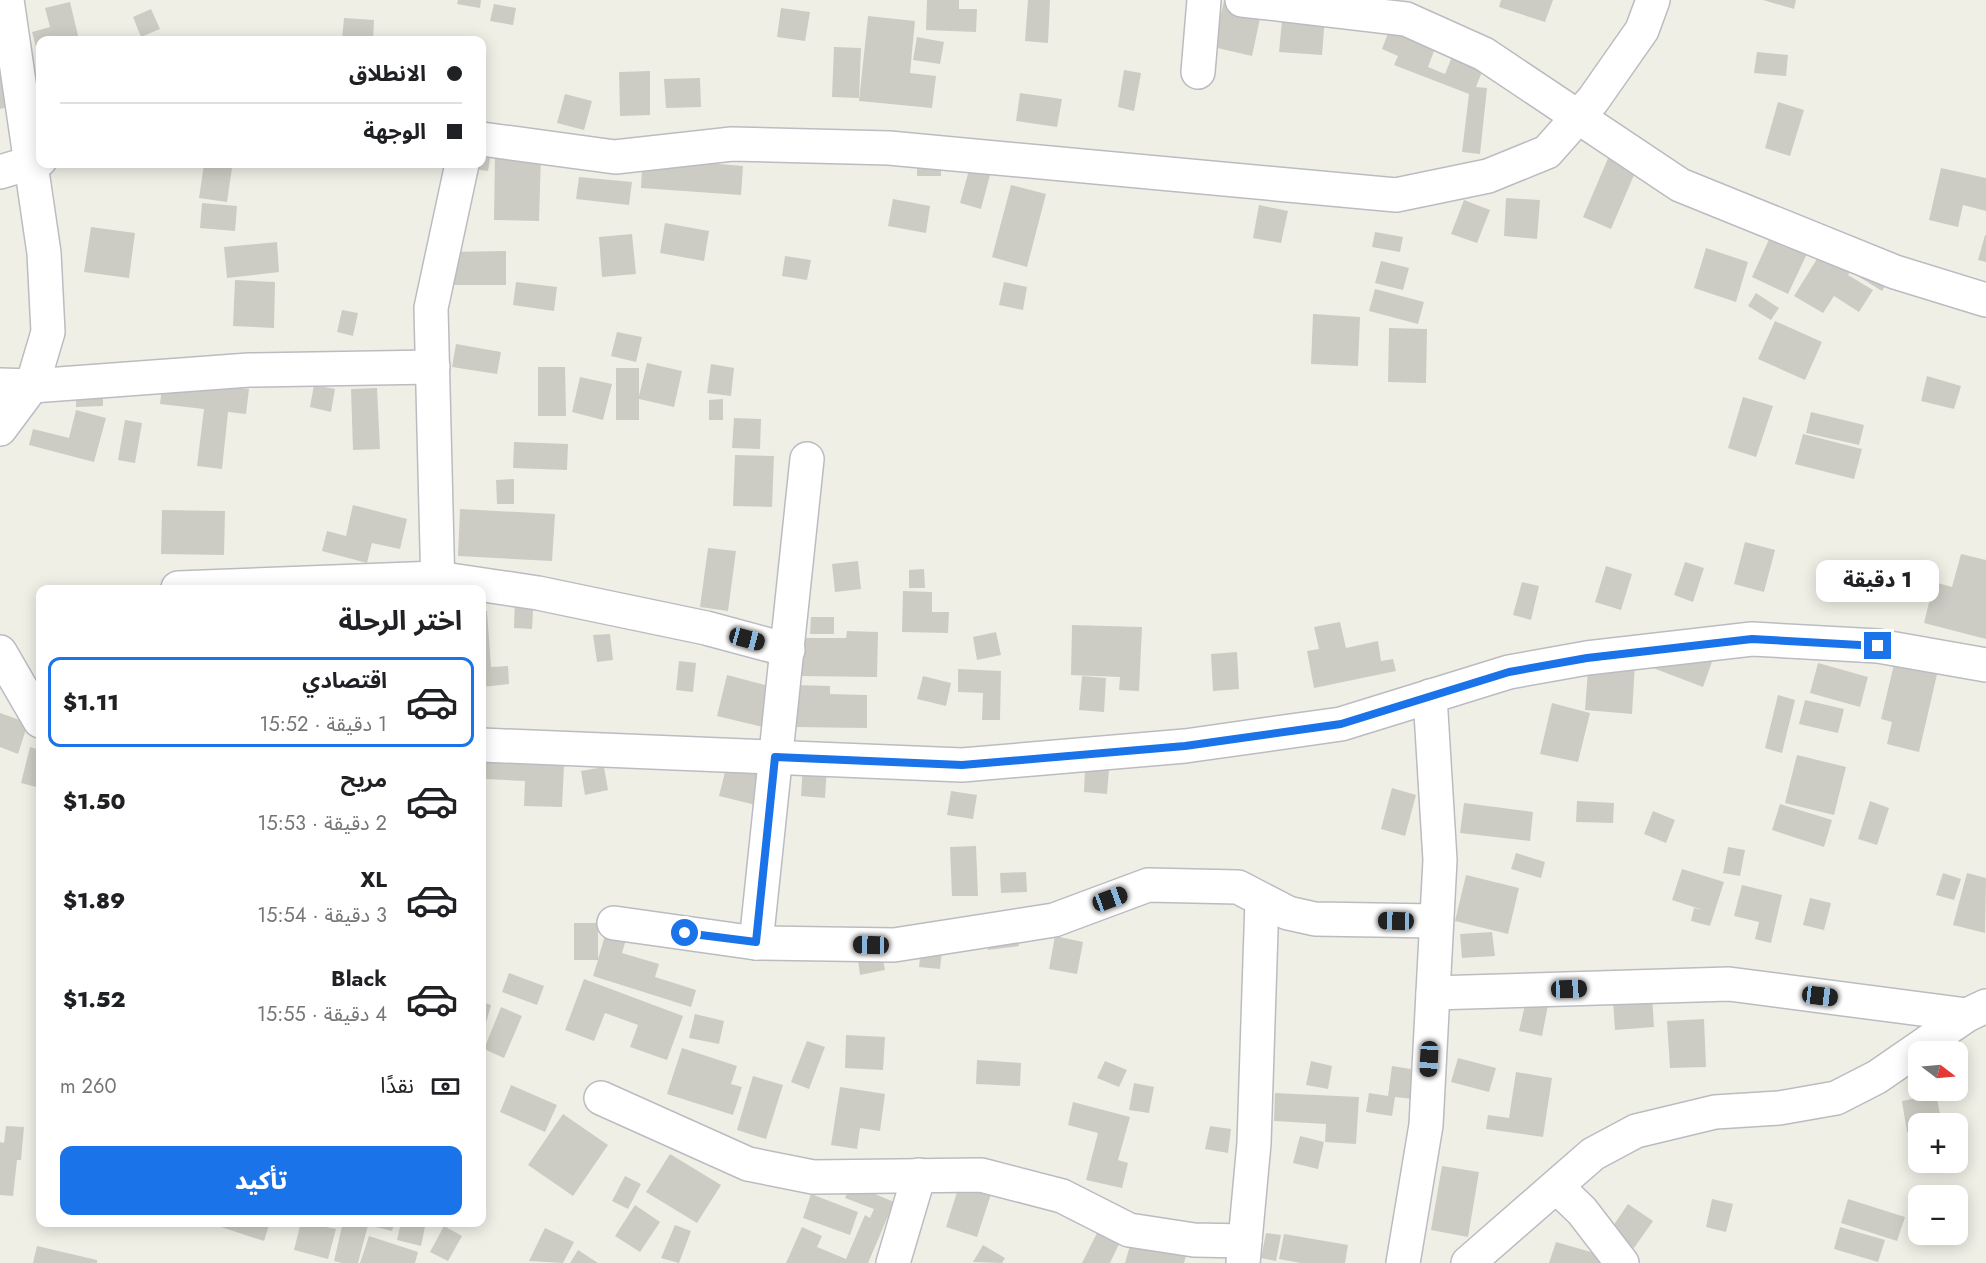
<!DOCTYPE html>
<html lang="ar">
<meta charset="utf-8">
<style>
:root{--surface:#fff;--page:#f6f6f6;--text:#202124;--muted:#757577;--line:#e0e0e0;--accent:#1a73e8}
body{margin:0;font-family:Jost,"Noto Sans Arabic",sans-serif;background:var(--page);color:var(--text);direction:rtl;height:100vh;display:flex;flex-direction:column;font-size:22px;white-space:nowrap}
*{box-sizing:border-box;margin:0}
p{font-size:20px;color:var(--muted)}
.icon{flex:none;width:33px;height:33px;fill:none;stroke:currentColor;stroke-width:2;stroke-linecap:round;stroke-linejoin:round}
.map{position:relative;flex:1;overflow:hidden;direction:ltr}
.panel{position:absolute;left:36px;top:585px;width:450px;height:642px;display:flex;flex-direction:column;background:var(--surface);border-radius:12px;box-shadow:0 3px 15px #0003;direction:rtl}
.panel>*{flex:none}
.guide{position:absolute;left:36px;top:36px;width:450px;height:132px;border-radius:12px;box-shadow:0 3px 15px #0003;direction:rtl;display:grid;align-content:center;height:132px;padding:0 24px;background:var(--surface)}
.needle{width:39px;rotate:106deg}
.tools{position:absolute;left:1908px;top:1041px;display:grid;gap:12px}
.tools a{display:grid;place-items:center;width:60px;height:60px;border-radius:12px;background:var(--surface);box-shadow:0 3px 15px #0003;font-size:30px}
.end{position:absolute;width:27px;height:27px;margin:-14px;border:8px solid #1a73e8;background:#fff;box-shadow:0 0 0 3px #fff}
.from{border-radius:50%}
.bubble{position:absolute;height:42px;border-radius:12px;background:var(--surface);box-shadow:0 3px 15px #0003;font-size:20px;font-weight:800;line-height:42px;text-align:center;direction:rtl}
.car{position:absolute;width:18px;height:36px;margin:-18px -9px;border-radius:8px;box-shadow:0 0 4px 2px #0007;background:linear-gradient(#222 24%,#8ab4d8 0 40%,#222 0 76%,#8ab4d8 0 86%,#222 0)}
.guide b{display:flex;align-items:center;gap:21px;height:57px;font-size:22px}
.guide b+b{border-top:2px solid var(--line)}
.guide i{width:15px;height:15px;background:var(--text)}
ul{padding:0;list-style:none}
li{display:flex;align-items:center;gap:18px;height:90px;margin:0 12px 9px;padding:0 12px;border:3px solid transparent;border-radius:12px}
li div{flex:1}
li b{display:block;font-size:22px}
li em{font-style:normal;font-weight:800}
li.active{border-color:var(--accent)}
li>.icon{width:54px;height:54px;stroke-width:1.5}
h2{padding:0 24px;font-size:27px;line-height:72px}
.pay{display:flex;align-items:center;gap:15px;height:66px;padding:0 24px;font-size:22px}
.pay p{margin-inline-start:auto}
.action{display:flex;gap:12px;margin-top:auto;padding:12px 24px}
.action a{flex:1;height:69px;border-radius:12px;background:var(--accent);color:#fff;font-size:24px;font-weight:800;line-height:69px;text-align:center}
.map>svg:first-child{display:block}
</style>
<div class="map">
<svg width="1986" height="1263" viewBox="0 0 1986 1263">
<rect width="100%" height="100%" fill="#f0efe6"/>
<!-- building -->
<g fill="#cdccc4">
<path d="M458 0H481L480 8 457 4Z"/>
<path d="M927 0H959V9H977L976 32 926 30Z"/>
<path d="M1028 0H1050L1048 43 1025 41Z"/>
<path d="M1284 0 1326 4 1322 55 1279 52Z"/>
<path d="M1501 0H1553L1545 22 1499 7Z"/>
<path d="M1763 0H1796L1794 9Z"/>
<path d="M1224 1 1262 9 1252 56 1213 47Z"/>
<path d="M70 2 79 40H40V62L32 32 50 27 45 8Z"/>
<path d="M494 4 516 8 513 25 490 21Z"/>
<path d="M781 8 810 12 805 41 777 37Z"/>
<path d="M151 9 160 29 141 37 133 17Z"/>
<path d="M868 16 915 21 910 73 936 76 932 108 859 101Z"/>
<path d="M1394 17 1440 35 1428 67 1445 74 1460 37 1491 49 1476 87 1487 88 1480 154 1462 152 1469 94 1394 65 1398 56 1382 49Z"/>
<path d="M344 18 374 20 373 40H342Z"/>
<path d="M917 37 944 42 940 64 913 60Z"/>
<path d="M834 47 861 48 859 98 832 97Z"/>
<path d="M1757 52 1788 55 1786 76 1754 73Z"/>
<path d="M1124 70 1141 73 1134 111 1118 107Z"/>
<path d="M650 71V115L620 116 619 72Z"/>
<path d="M3 77 11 106 0 109V78Z"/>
<path d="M700 78 701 107 666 108 664 79Z"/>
<path d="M1020 93 1062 99 1057 127 1016 121Z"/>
<path d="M565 94 592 101 584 130 557 123Z"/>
<path d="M1778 102 1804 110 1790 156 1765 148Z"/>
<path d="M667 136 721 140 719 164 743 166 741 195 641 188 642 167 664 169Z"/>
<path d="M482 146 492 147 488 171 445 165 482 164Z"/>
<rect x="917" y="153" width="24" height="23"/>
<path d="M495 154 541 155 539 221 494 220Z"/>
<path d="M973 155 994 160 981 209 960 203Z"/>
<path d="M1609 156 1637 168 1611 229 1583 217Z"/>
<path d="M204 164 232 168 227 202 199 198Z"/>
<path d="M1941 168 1986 178V211L1963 205 1958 227 1929 220Z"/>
<path d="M579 177 632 182 629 205 576 199Z"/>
<path d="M1011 185 1046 194 1027 267 992 257Z"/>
<path d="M1506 198 1540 200 1537 239 1504 236Z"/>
<path d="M893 199 930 206 926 233 888 226Z"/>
<path d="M1464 200 1490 210 1477 243 1451 234Z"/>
<path d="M202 203 237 206 235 231 200 228Z"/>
<path d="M1259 205 1288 211 1281 243 1253 238Z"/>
<path d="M665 223 709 231 704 261 660 253Z"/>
<path d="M1776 224 1813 241 1788 294 1752 277Z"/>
<path d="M91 227 135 233 129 278 84 272Z"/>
<path d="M1375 232 1403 237 1400 252 1372 247Z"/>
<path d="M632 234 636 274 602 277 599 237Z"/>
<path d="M1985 235H1986V262L1978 260Z"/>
<path d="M1830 238 1860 256 1848 275 1873 290 1859 312 1834 296 1823 313 1794 296Z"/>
<path d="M277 242 279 272 227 278 224 247Z"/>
<path d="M1706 248 1748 262 1736 302 1694 288Z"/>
<path d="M506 251V285H449L448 252Z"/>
<path d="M1868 255 1894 271 1882 291 1856 275Z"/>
<path d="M785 256 811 260 807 280 782 276Z"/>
<path d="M1381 261 1409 268 1403 290 1375 283Z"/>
<path d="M235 280 275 282 274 328 233 326Z"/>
<path d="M516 282 557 287 554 311 513 305Z"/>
<path d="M1004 282 1027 287 1023 310 999 305Z"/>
<path d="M1375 289 1424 302 1418 324 1369 311Z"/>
<path d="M1756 293 1779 308 1771 320 1748 306Z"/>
<path d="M342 310 358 313 353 336 337 332Z"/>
<path d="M1313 314 1360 317 1358 366 1311 364Z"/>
<path d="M1775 321 1822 342 1805 380 1758 359Z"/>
<path d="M1389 328 1427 329 1426 383 1388 382Z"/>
<path d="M617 332 642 337 636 362 611 356Z"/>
<path d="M456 344 501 352 497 374 452 367Z"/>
<path d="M647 363 682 371 674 407 639 399V420H616V368H639V396Z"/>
<path d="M711 364 734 368 731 396 707 393Z"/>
<path d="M538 367H565L566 416H538Z"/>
<path d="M76 372 103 373V406L76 407Z"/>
<path d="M1927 376 1961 386 1954 409 1921 401Z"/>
<path d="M580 377 612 384 603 420 572 412Z"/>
<path d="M163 379 249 389 246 414 228 412 222 469 197 466 204 409 160 404Z"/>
<path d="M314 385 335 389 331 412 310 407Z"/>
<path d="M377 388 380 449 353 450 351 389Z"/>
<path d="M1743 397 1773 406 1756 457 1728 448Z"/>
<path d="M723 399V420H709V400Z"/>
<path d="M76 410 106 418 94 462 29 445 33 429 69 438Z"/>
<path d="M1811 412 1864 425 1859 445 1806 433Z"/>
<path d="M734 418 761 419 760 449 732 448Z"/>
<path d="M125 420 142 423 135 463 118 460Z"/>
<path d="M1803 434 1862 449 1854 479 1795 464Z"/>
<path d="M514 442 568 444 567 470 513 468Z"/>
<path d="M735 455 774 456 772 507 733 506Z"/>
<path d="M514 479V504H497L496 480Z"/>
<path d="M353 505 407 519 400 549 372 543 367 563 322 551 327 531 346 536Z"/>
<path d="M460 509 555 514 552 561 458 556Z"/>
<path d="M162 510 225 511 224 555 161 554Z"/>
<path d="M1745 542 1775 550 1764 592 1734 584Z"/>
<path d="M708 548 736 551 728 611 700 607Z"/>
<path d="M1961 554 1986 560V639L1924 623 1934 582 1952 587Z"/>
<path d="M858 561 861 589 835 592 832 564Z"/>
<path d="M1685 562 1704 568 1693 602 1674 595Z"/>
<path d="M1606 566 1632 574 1621 610 1595 602Z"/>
<path d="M924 569 925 588H909V570Z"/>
<path d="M1522 582 1539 586 1531 620 1513 615Z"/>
<path d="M903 591 932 592V612H949L948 633 902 632Z"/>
<path d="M515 592 534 593 532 629 514 628Z"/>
<path d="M482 611H487L491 667 508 666 509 684 482 687Z"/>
<path d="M811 617H834V634H810Z"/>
<path d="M1340 622 1346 648 1378 641 1381 661 1393 659 1396 671 1314 688 1307 651 1319 649 1314 627Z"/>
<path d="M1072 625 1142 627 1139 691 1119 690 1120 677 1071 675Z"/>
<path d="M847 631 878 632 877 677 801 676V638H846Z"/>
<path d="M996 632 1001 655 977 660 973 637Z"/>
<path d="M610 634 613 660 597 662 593 635Z"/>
<path d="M1664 638 1714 656 1703 687 1653 668Z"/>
<path d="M1590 643 1636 646 1632 714 1585 710Z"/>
<path d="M1237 652 1239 689 1213 691 1211 654Z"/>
<path d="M1895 660 1938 670 1919 752 1887 744 1892 722 1881 719Z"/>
<path d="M679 661 696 663 693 692 676 690Z"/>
<path d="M1818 663 1868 677 1860 707 1810 693Z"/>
<path d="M958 669 1001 671 1000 720H982L983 693 958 692Z"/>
<path d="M727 675 773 687 763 727 717 716Z"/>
<path d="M923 676 951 683 946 706 917 699Z"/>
<path d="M1082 676 1106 678 1104 712 1079 710Z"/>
<path d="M796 685 830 686V694L867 695V728L795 727Z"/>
<path d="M1778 695 1795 700 1782 753 1765 748Z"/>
<path d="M1805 700 1844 709 1838 733 1799 724Z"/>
<path d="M1552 703 1590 713 1578 762 1540 754Z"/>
<path d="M0 713 28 723 18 754 0 747Z"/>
<path d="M486 741 565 745 562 807 524 806 525 781 485 779Z"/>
<path d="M30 747 40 750V788L21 783Z"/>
<path d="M730 752 775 763 764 807 719 796Z"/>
<path d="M1797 755 1846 767 1834 815 1785 803Z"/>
<path d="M803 764 827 766 825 798 801 796Z"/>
<path d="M604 767 608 790 585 795 581 771Z"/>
<path d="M1085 768 1109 770 1107 794 1084 792Z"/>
<path d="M1392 788 1416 795 1405 836 1381 829Z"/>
<path d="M951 791 977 795 973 819 947 815Z"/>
<path d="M1577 801 1614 803 1613 823 1576 822Z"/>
<path d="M1870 801 1889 808 1877 845 1858 839Z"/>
<path d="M1464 803 1533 812 1530 841 1460 833Z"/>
<path d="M1780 804 1832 820 1824 847 1772 830Z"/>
<path d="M1653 811 1675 820 1666 843 1644 834Z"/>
<path d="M976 846 978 896H952L950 847Z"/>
<path d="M1728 847 1745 850 1740 876 1723 873Z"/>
<path d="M1516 853 1545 862 1541 878 1511 869Z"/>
<path d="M1682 869 1724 882 1710 926 1691 921 1694 908 1703 910 1672 900Z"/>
<path d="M1026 872 1027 892 1001 893 1000 873Z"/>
<path d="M1943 873 1961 879 1954 900 1936 895Z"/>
<path d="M1967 873 1986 878 1985 933 1953 925Z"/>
<path d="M1466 875 1519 888 1508 934 1455 921Z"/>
<path d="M1742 885 1782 895 1771 943 1755 939 1759 922 1734 916Z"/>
<path d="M1810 898 1831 903 1824 930 1803 925Z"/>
<path d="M609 922 629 929 622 953 659 964 655 977 696 990 691 1007 593 976 598 960H574V923H598V959Z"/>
<path d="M1017 923 1019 946 988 950 985 927Z"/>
<path d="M861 928 886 932 882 954 885 970 860 975 857 952Z"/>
<path d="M923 928 944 931 940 969 919 967Z"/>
<path d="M1492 932 1495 956 1462 958 1460 934Z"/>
<path d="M1055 936 1083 942 1077 974 1049 969Z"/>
<path d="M509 973 544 986 537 1005 502 992Z"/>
<path d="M584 979 683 1016 667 1060 630 1047 638 1025 605 1013 594 1041 565 1030Z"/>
<path d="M1651 980 1654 1027 1615 1030 1612 984Z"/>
<path d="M1527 996 1549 1000 1542 1036 1519 1031Z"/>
<path d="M482 1002 491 1005 484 1030H482Z"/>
<path d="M501 1007 522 1016 504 1058 484 1049Z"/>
<path d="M695 1014 724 1021 719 1044 689 1038Z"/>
<path d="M1704 1019 1706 1067 1670 1068 1667 1021Z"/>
<path d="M846 1035 885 1037 883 1070 845 1068Z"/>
<path d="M807 1041 825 1047 809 1089 791 1082Z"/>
<path d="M682 1048 737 1066 731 1084 742 1087 733 1115 667 1094Z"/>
<path d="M1458 1058 1496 1068 1489 1092 1451 1082Z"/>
<path d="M977 1060 1021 1063 1020 1086 976 1084Z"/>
<path d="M1105 1061 1127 1070 1119 1087 1097 1078Z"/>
<path d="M1311 1061 1332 1066 1328 1089 1306 1085Z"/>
<path d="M1392 1066 1417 1070 1413 1099 1395 1097 1392 1116 1366 1112 1369 1093 1388 1096Z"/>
<path d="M1516 1072 1552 1078 1543 1137 1486 1129 1488 1115 1509 1118Z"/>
<path d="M753 1076 783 1085 766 1139 737 1130Z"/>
<path d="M1134 1083 1154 1087 1149 1113 1129 1110Z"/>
<path d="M511 1085 557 1105 545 1132 500 1112Z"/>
<path d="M840 1087 885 1094 880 1131 860 1128 857 1149 831 1145Z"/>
<path d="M1275 1093 1359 1097 1356 1144 1325 1142 1326 1124 1274 1121Z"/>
<path d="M1936 1094 1942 1124H1918V1130L1907 1132 1902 1101Z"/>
<path d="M1073 1102 1130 1117 1118 1160 1128 1163 1122 1188 1086 1180 1098 1133 1068 1125Z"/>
<path d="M563 1114 608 1145 573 1196 528 1165Z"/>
<path d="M6 1126 24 1127 21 1160H17L13 1196 0 1195V1142L4 1143Z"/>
<path d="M1210 1126 1231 1129 1228 1153 1205 1149Z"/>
<path d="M1300 1136 1324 1142 1318 1169 1293 1163Z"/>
<path d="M670 1154 721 1185 697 1223 646 1192Z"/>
<path d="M1442 1166 1479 1172 1468 1237 1431 1230Z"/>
<path d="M625 1176 641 1184 628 1209 612 1201Z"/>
<path d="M996 1179 977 1237 946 1227 957 1192 940 1186Z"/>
<path d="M851 1184 894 1202 868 1263H786L802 1227 822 1236 817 1247 846 1259 865 1215 870 1218 874 1209 845 1198Z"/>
<path d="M811 1194 858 1212 850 1235 803 1218Z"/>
<path d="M1712 1199 1733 1204 1726 1232 1706 1227Z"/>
<path d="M1848 1199 1905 1217 1897 1241 1841 1223Z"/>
<path d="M1628 1204 1653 1221 1634 1248 1609 1232Z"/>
<path d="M635 1205 660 1222 640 1252 615 1236Z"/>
<path d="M223 1222H270L264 1241 221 1227Z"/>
<path d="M301 1222 336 1229 328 1259 294 1250Z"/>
<path d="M343 1222H395L392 1231 368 1225 358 1263H342L334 1261Z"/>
<path d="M401 1222H426L421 1246 397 1240Z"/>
<path d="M675 1225 691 1231 679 1263 661 1258Z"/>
<path d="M444 1226 462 1236 448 1261 430 1252Z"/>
<path d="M1840 1227 1885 1240 1878 1262 1834 1249Z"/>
<path d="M545 1228 574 1242 563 1263 529 1261Z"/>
<path d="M1099 1229 1121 1240 1110 1263H1082Z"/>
<path d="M1134 1231 1189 1245 1184 1263H1125Z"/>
<path d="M1266 1233 1281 1235 1276 1261 1261 1258Z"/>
<path d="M1284 1234 1348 1245 1345 1263H1301L1279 1259Z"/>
<path d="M369 1236 418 1252 415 1263H360Z"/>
<path d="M1556 1242 1612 1258 1611 1263H1549Z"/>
<path d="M983 1245 1005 1258 1002 1263 973 1262Z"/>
<path d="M37 1246 97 1260V1263H33Z"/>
<path d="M578 1250 598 1263H570Z"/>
</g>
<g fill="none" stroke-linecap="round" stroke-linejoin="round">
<defs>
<g id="minor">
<path d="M1242 0 1406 19 1484 54 1680 185 1895 272 1986 300"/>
<path d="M1198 72 1204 0"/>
<path d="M482 139 615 157 732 144 889 148 1396 195 1488 176 1547 152 1593 100 1642 30 1653 0"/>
<path d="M0 172 40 160"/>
<path d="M0 385 32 386 249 370 433 367"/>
<path d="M0 429 32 386 48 332 44 253 7 0"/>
<path d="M178 588 437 578 538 593 706 628 788 650"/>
<path d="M438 590 431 308 462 164"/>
<path d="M0 652 40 721"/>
<path d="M482 745 962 765 1185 746 1341 724 1509 672 1587 658 1752 639 1878 646 1986 665"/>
<path d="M614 923 756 943 894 945 1054 920 1148 885 1238 887 1288 913 1315 919 1436 921"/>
<path d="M756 943 807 459"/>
<path d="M1433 993 1729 984 1967 1015"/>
<path d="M601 1098 748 1164 813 1177 981 1175 1062 1196 1129 1230 1194 1240 1245 1241"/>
<path d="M1557 1187 1582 1211 1622 1263"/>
<path d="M893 1263 919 1175"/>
<path d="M1243 1263 1254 1143 1262 900"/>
<path d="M1403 1263 1426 1125 1440 860 1430 696"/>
<path d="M1468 1263 1593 1154 1636 1131 1715 1112 1779 1108 1836 1098 1877 1077 1967 1015 1986 1006"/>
</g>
</defs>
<!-- minor casing -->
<use href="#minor" stroke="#babcc2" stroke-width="36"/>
<!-- minor -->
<use href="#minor" stroke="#fff" stroke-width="33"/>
</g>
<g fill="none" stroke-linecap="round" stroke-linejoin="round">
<!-- route -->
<path stroke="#1a73e8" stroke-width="8" d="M685 933 756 942 775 757 962 765 1185 746 1341 724 1509 672 1587 658 1752 639 1878 646"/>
</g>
</svg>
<div class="tools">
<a><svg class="needle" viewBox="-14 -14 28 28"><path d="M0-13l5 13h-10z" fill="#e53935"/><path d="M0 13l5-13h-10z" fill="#757577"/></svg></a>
<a>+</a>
<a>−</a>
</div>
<i class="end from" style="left:685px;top:933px"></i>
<i class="end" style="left:1878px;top:646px"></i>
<div class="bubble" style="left:1816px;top:560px;width:123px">1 دقيقة</div>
<i class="car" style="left:747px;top:639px;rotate:105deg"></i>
<i class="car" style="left:1110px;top:899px;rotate:70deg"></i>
<i class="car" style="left:1396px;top:921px;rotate:271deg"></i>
<i class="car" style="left:871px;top:945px;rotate:271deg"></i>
<i class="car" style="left:1569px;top:989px;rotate:88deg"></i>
<i class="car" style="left:1820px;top:996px;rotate:97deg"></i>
<i class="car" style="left:1429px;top:1059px;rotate:183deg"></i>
<div class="guide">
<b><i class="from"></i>الانطلاق</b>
<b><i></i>الوجهة</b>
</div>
<section class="panel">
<h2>اختر الرحلة</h2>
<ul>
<li class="active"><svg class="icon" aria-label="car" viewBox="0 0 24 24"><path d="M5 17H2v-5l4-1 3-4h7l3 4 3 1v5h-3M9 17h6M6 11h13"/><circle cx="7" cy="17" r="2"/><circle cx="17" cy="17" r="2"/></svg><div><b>اقتصادي</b><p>1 دقيقة · 15:52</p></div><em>$1.11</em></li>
<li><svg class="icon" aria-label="car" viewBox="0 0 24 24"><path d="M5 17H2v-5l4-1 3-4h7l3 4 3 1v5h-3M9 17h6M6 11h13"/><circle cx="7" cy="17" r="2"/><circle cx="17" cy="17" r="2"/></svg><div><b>مريح</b><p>2 دقيقة · 15:53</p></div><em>$1.50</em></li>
<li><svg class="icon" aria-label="car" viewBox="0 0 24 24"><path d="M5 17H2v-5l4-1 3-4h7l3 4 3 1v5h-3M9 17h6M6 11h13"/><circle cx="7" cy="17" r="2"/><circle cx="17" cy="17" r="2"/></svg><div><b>XL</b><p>3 دقيقة · 15:54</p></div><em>$1.89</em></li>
<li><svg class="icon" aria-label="car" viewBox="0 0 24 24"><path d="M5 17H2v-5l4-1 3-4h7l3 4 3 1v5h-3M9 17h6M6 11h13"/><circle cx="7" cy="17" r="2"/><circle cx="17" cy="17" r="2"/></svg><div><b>Black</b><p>4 دقيقة · 15:55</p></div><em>$1.52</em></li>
</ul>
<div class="pay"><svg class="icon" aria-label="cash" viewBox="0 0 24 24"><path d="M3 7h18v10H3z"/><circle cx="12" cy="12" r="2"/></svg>نقدًا<p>260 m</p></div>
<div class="action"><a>تأكيد</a></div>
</section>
</div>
